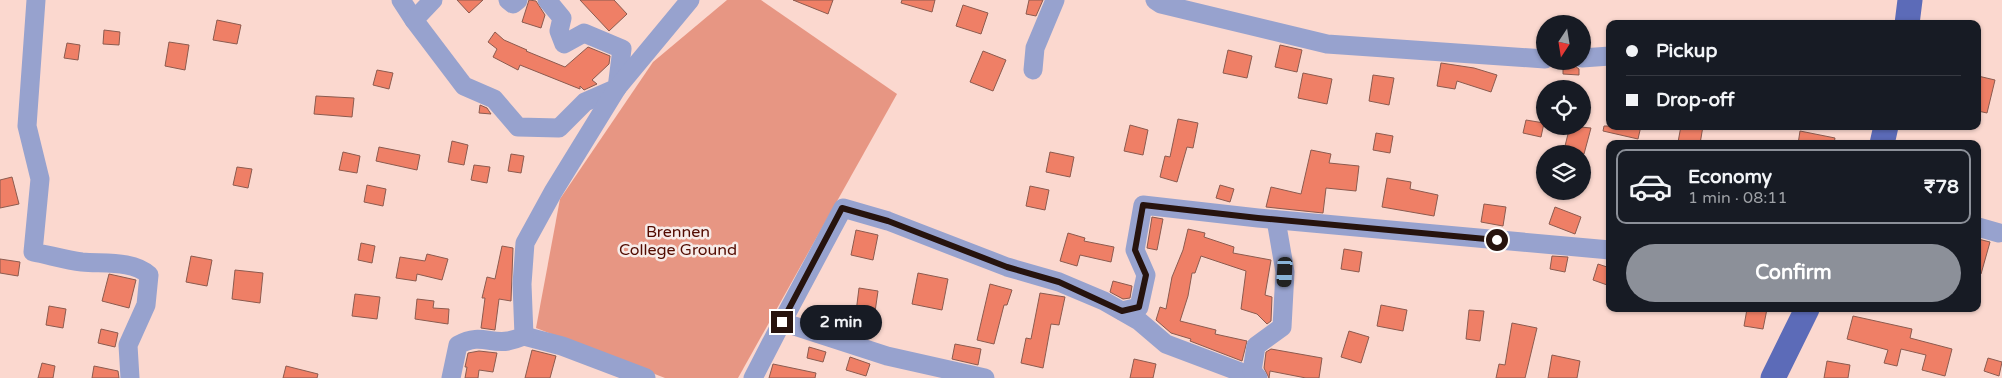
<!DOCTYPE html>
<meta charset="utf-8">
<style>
:root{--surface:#171b24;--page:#20242c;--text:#f1f3f6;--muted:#9ea1a6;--line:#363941;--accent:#8c9099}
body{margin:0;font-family:"Varela Round",sans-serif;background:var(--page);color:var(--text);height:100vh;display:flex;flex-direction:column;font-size:19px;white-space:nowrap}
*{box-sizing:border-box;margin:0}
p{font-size:16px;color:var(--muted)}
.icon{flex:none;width:28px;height:28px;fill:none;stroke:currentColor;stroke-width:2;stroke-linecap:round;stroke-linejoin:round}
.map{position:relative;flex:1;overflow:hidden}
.details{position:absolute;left:1606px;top:140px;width:375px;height:172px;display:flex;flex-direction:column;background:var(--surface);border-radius:10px;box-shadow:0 1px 4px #0004}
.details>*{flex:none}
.hud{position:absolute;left:1606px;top:20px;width:375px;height:110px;border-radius:10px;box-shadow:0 1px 4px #0004;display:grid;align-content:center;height:110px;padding:0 20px;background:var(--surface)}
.needle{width:32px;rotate:192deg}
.tools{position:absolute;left:1536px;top:15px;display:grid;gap:10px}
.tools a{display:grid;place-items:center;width:55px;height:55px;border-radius:50%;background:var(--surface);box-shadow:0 1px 4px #0004;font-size:25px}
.end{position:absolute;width:22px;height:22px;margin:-11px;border:6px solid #26130e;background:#fff;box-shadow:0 0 0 2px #fff}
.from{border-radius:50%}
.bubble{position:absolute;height:35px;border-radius:18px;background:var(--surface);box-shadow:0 1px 4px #0004;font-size:16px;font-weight:700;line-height:35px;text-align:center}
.car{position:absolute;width:15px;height:30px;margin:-15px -8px;border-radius:6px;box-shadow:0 0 4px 1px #0007;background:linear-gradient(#222 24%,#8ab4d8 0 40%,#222 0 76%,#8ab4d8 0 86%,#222 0)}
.hud b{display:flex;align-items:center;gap:18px;height:48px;font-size:19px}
.hud b+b{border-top:1px solid var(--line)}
.hud i{width:12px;height:12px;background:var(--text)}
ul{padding:9px 0 0;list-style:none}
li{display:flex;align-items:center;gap:15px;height:75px;margin:0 10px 8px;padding:0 10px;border:2px solid transparent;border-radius:10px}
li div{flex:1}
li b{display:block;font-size:19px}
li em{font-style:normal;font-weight:700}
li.selected{border-color:var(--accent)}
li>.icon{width:45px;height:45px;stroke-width:1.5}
.primary-button{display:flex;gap:10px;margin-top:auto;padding:10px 20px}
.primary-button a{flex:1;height:58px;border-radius:30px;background:var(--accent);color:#fff;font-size:20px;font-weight:700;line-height:58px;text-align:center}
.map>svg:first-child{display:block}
</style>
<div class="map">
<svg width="2002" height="378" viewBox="0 0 2002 378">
<rect width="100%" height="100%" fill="#fbd8cf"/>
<!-- green -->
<path fill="#e79683" d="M727 0H761L897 94 738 378H665L536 328 560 199 653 62Z"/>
<!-- building -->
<g fill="#ef7f66" stroke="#8c5b4f">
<path d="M457 0H483L469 13Z"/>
<path d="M529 0 536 1 545 15 541 28 522 22Z"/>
<path d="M580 0H614L627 14 609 31Z"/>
<path d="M793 0H833L828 14Z"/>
<path d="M902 0H935L932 12 901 3Z"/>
<path d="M1029 0H1043L1036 16 1026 14Z"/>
<path d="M963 5 988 13 981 34 956 26Z"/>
<path d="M217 20 241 25 237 44 213 40Z"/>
<path d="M104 30 120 32 119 45 103 44Z"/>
<path d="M495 32 504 40 527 50 526 51 565 67 588 47 610 56 609 64 592 80 597 84 584 90 580 86V89L520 65 518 70 493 57 497 49 488 42Z"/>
<path d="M169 42 189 45 185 70 165 66Z"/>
<path d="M67 43 80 45 78 60 64 58Z"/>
<path d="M1280 45 1302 50 1297 72 1275 67Z"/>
<path d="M1228 50 1252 56 1247 78 1223 73Z"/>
<path d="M983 51 1006 60 993 91 970 82Z"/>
<path d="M1441 63 1474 68 1497 75 1491 92 1457 81 1455 89 1437 86Z"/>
<path d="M1563 63 1572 64 1579 69V75L1563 74Z"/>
<path d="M377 70 393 73 389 89 373 85Z"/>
<path d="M1303 73 1332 79 1327 104 1298 98Z"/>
<path d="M1373 75 1394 78 1389 105 1369 101Z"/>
<path d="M1978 76 1995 80 1987 113 1978 111Z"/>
<path d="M316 96 354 98 352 117 314 114Z"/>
<path d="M480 105 487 108 491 114 479 113Z"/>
<path d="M1178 119 1198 123 1193 148 1187 147 1177 182 1160 177 1165 156 1170 157Z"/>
<path d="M1526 120 1544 123 1541 137 1523 133Z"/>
<path d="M1130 125 1148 130 1143 155 1124 151Z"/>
<path d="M1570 126 1591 128 1584 154H1563Z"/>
<path d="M1604 126H1641L1638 139 1603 131Z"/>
<path d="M1681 126H1703L1700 144 1678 142Z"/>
<path d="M1800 131 1835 138 1834 144H1798Z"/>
<path d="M1376 133 1393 136 1390 153 1373 150Z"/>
<path d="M452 141 468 145 464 165 448 162Z"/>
<path d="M379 147 420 155 417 170 376 161Z"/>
<path d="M1311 150 1331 154 1329 163 1359 166 1356 191 1326 188 1323 213 1266 207 1271 187 1301 194Z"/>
<path d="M343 152 360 156 357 173 339 170Z"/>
<path d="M1050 152 1074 157 1070 177 1046 172Z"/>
<path d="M511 154 524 156 521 173 508 171Z"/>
<path d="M474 165 490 167 487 183 471 180Z"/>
<path d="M237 167 252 169 248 188 233 185Z"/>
<path d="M12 177 19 204 0 208V180Z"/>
<path d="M1387 178 1411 182 1410 189 1438 195 1434 216 1382 207Z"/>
<path d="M367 185 386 189 383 206 364 202Z"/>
<path d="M1220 185 1234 189 1230 202 1216 198Z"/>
<path d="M1030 186 1049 190 1045 210 1026 206Z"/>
<path d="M1484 204 1506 207 1503 226 1481 222Z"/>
<path d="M1555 207 1581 217 1575 234 1549 224Z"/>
<path d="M1152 217 1163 219 1157 250 1147 248Z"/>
<path d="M1188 229 1205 233 1204 237 1234 247 1233 253 1271 260 1265 295 1272 297 1271 321 1267 324 1257 314 1241 309 1246 271 1201 256 1195 273H1192L1188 296 1180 321 1216 330 1215 334 1247 341 1242 361 1190 341 1191 339 1171 333 1156 320 1160 307 1166 309 1172 277 1183 250Z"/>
<path d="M856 230 878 235 873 260 851 255Z"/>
<path d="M1068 233 1085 238 1084 241 1114 247 1111 262 1080 255 1077 266 1060 261Z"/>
<path d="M1978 239 1990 242 1981 274H1978Z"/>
<path d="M361 243 375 246 372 263 358 260Z"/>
<path d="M502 246 513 248 511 301 499 299 495 330 481 328 485 298H482L487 277 495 279Z"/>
<path d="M1344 249 1362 252 1359 272 1341 269Z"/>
<path d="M427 254 448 259 442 280 417 274 416 281 396 278 400 257 425 261Z"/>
<path d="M191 256 212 260 207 286 186 282Z"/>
<path d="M1552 256 1568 257 1565 272 1550 269Z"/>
<path d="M0 259 20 262 18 276 0 273Z"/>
<path d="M1598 264 1610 268V286L1593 280Z"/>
<path d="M235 270 263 273 260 303 232 299Z"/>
<path d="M918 273 948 279 942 310 912 304Z"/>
<path d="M109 274 136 280 129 308 102 301Z"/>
<path d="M1113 281 1132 286 1130 298 1123 299 1110 292Z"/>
<path d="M990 284 1012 290 1007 305H1004L994 344 977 340Z"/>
<path d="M859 288 878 291 874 319 865 317 859 335 831 326 836 313 855 320Z"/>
<path d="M1040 293 1065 297 1059 325 1051 324 1043 368 1021 363 1026 338 1031 339Z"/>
<path d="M355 294 380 297 377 319 352 316Z"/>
<path d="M417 299 434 301 433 308 449 309 448 324 415 319Z"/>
<path d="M1381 305 1407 310 1403 331 1377 326Z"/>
<path d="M49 306 66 309 63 328 46 325Z"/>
<path d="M1747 309H1767L1763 329 1744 326Z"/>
<path d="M1469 310 1484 311 1480 341 1466 339Z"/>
<path d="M1853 316 1912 329 1910 338 1952 349 1945 376 1922 370 1926 355 1901 349 1897 366 1884 363 1888 350 1847 339Z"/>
<path d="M1512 323 1537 328 1525 378H1496L1499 364 1505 365Z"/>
<path d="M101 329 118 333 115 347 98 343Z"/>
<path d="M1349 331 1369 337 1361 363 1341 357Z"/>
<path d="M955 344 981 349 978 365 952 359Z"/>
<path d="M809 347 826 352 823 362 807 358Z"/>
<path d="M1271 349 1322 358 1319 378H1306L1270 371 1269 378 1264 368 1266 352Z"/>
<path d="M532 350 556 356 550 378H525Z"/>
<path d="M479 351 497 353 493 372 479 370 478 378H465L467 367H465L468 353Z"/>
<path d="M1552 355 1580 361 1577 378H1548Z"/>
<path d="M850 357 870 364 866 376 846 370Z"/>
<path d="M1988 358 2002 362 1999 376 1984 371Z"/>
<path d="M1134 359 1156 364 1153 378H1130Z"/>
<path d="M1827 361 1850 365 1848 378H1824Z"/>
<path d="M42 363 55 366 53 378H38Z"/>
<path d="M773 364 816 373 815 378H769Z"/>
<path d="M94 366 118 371 119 378H92Z"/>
<path d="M286 366 318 374 317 378H283Z"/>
</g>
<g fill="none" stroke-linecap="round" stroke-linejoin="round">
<!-- minor -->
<g stroke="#97a2ce" stroke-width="19">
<path d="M36 0 27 126 40 179 33 252C49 255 66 260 82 262 103 264 133 260 149 275L146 305 128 345 130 378"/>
<path d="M401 0 414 20"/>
<path d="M433 0 414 20 464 86 494 99 518 127 559 128 585 102 617 88 622 49 584 33 564 44 559 31 562 18 547 0"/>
<path d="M508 0 513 4 518 0"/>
<path d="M1155 0 1161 4 1327 44 1545 59"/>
<path d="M1582 58 1610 56"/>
<path d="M1033 70 1035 48 1055 0"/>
<path d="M1978 227 1999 233"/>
<path d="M1122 311 1139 307 1146 275 1135 250 1143 205 1258 218 1610 250"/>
<path d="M782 322 843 208 888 221 1007 267 1059 282 1104 301 1139 321 1166 344 1256 378"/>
<path d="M524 336 562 346 646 378"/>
<path d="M451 378 458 345C480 333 489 344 508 341 513 340 519 338 524 336L522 284 525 243 553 192 617 88 690 0"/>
<path d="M753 378 782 322 887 356 985 378"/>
<path d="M1258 378 1252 371 1256 346 1282 327 1285 272 1276 220"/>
</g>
<!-- major -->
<g stroke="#5c6bb8" stroke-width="25">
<path d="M1907 24 1910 0"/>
<path d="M1882 144 1886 126"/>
<path d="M1773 378 1807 309"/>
</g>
</g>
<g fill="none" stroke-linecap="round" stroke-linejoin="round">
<!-- route -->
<path stroke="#26130e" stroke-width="6" d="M782 322 842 208 888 221 1007 267 1059 282 1122 311 1139 307 1146 275 1135 250 1143 205 1258 218 1497 240"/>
</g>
<g text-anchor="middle" stroke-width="5" stroke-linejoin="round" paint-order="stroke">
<!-- park labels -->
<g font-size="16" fill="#520b00" stroke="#f7ebe8">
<text x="678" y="237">Brennen<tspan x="678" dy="18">College Ground</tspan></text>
</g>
</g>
</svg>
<div class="tools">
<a><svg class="needle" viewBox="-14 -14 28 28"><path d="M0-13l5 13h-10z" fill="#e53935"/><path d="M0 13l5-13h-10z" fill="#9ea1a6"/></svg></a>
<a><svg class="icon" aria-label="locate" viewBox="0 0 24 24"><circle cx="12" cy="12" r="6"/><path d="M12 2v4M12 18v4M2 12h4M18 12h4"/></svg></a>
<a><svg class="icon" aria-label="layers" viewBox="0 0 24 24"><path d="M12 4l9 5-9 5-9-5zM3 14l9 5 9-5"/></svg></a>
</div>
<i class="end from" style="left:1497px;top:240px"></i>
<i class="end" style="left:782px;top:322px"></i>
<div class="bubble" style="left:800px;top:305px;width:82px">2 min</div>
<i class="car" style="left:1285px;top:272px;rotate:183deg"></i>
<div class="hud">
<b><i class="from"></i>Pickup</b>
<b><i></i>Drop-off</b>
</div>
<section class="details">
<ul>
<li class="selected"><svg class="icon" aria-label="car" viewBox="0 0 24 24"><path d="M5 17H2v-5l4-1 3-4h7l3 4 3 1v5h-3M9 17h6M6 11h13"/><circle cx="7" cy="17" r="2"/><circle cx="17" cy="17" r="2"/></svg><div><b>Economy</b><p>1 min · 08:11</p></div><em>₹78</em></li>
</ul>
<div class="primary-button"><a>Confirm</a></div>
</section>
</div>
